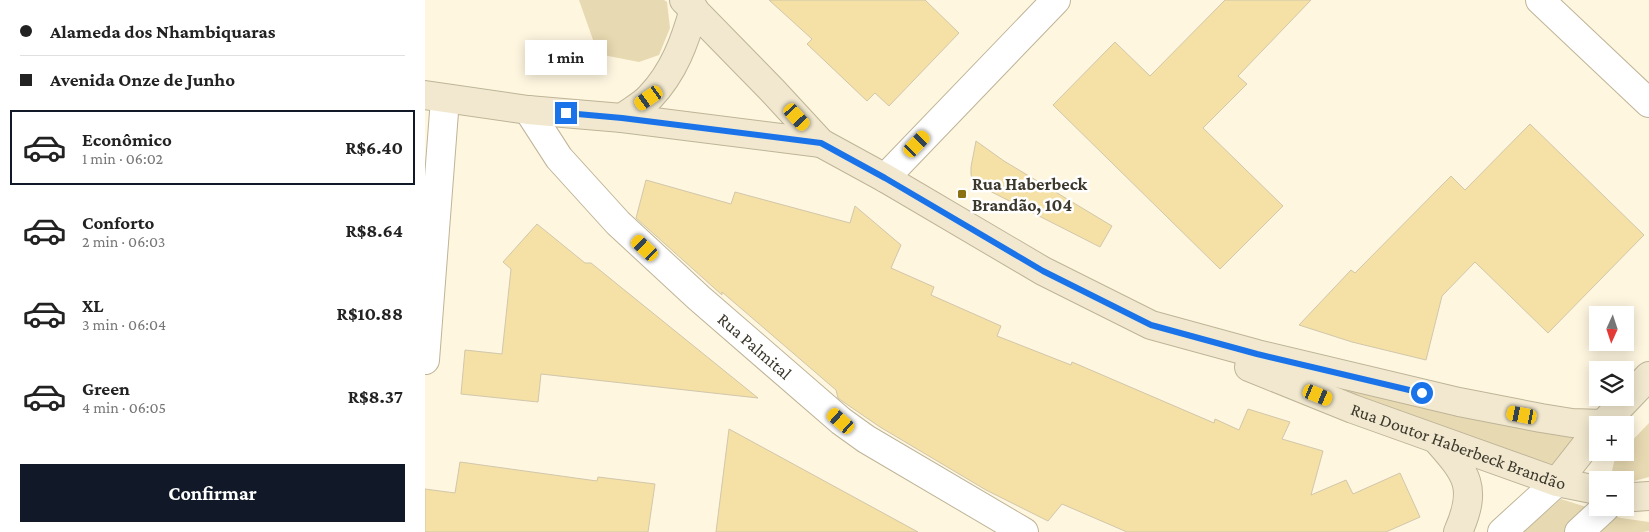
<!DOCTYPE html>
<html lang="pt">
<meta charset="utf-8">
<style>
:root{--surface:#fff;--page:#f6f6f6;--text:#222;--muted:#767676;--line:#e0e0e0;--accent:#111827}
body{margin:0;font-family:"Crimson Pro",serif;background:var(--page);color:var(--text);height:100vh;display:flex;flex-direction:column;font-size:19px;white-space:nowrap}
*{box-sizing:border-box;margin:0}
p{font-size:16px;color:var(--muted)}
.icon{flex:none;width:28px;height:28px;fill:none;stroke:currentColor;stroke-width:2;stroke-linecap:round;stroke-linejoin:round}
.map{position:relative;flex:1;overflow:hidden}
.panel{display:flex;flex-direction:column;background:var(--surface);width:425px}
.panel>*{flex:none}
.top-card{display:grid;align-content:center;height:110px;padding:0 20px;background:var(--surface)}
.needle{width:32px;rotate:183deg}
.fabs{position:absolute;left:1164px;top:306px;display:grid;gap:10px}
.fabs a{display:grid;place-items:center;width:45px;height:45px;border-radius:0px;background:var(--surface);box-shadow:0 2px 12px #0003;font-size:25px}
.end{position:absolute;width:22px;height:22px;margin:-11px;border:6px solid #1a73e8;background:#fff;box-shadow:0 0 0 2px #fff}
.from{border-radius:50%}
.bubble{position:absolute;height:35px;border-radius:0px;background:var(--surface);box-shadow:0 2px 12px #0003;font-size:16px;font-weight:700;line-height:35px;text-align:center}
.car{position:absolute;width:15px;height:30px;margin:-15px -8px;border-radius:6px;box-shadow:0 0 4px 1px #0007;background:linear-gradient(#f5c518 24%,#345 0 40%,#f5c518 0 76%,#345 0 86%,#f5c518 0)}
.top-card b{display:flex;align-items:center;gap:18px;height:48px;font-size:19px}
.top-card b+b{border-top:1px solid var(--line)}
.top-card i{width:12px;height:12px;background:var(--text)}
ul{padding:0;list-style:none}
li{display:flex;align-items:center;gap:15px;height:75px;margin:0 10px 8px;padding:0 10px;border:2px solid transparent;border-radius:0px}
li div{flex:1}
li b{display:block;font-size:19px}
li em{font-style:normal;font-weight:700}
li.current{border-color:var(--accent)}
li>.icon{width:45px;height:45px;stroke-width:1.5}
.button{display:flex;gap:10px;margin-top:auto;padding:10px 20px}
.button a{flex:1;height:58px;border-radius:0px;background:var(--accent);color:#fff;font-size:20px;font-weight:700;line-height:58px;text-align:center}
main{display:flex;flex:1;min-height:0}
.map>svg:first-child{display:block}
</style>
<main>
<section class="panel">
<div class="top-card">
<b><i class="from"></i>Alameda dos Nhambiquaras</b>
<b><i></i>Avenida Onze de Junho</b>
</div>
<ul>
<li class="current"><svg class="icon" aria-label="car" viewBox="0 0 24 24"><path d="M5 17H2v-5l4-1 3-4h7l3 4 3 1v5h-3M9 17h6M6 11h13"/><circle cx="7" cy="17" r="2"/><circle cx="17" cy="17" r="2"/></svg><div><b>Econômico</b><p>1 min · 06:02</p></div><em>R$6.40</em></li>
<li><svg class="icon" aria-label="car" viewBox="0 0 24 24"><path d="M5 17H2v-5l4-1 3-4h7l3 4 3 1v5h-3M9 17h6M6 11h13"/><circle cx="7" cy="17" r="2"/><circle cx="17" cy="17" r="2"/></svg><div><b>Conforto</b><p>2 min · 06:03</p></div><em>R$8.64</em></li>
<li><svg class="icon" aria-label="car" viewBox="0 0 24 24"><path d="M5 17H2v-5l4-1 3-4h7l3 4 3 1v5h-3M9 17h6M6 11h13"/><circle cx="7" cy="17" r="2"/><circle cx="17" cy="17" r="2"/></svg><div><b>XL</b><p>3 min · 06:04</p></div><em>R$10.88</em></li>
<li><svg class="icon" aria-label="car" viewBox="0 0 24 24"><path d="M5 17H2v-5l4-1 3-4h7l3 4 3 1v5h-3M9 17h6M6 11h13"/><circle cx="7" cy="17" r="2"/><circle cx="17" cy="17" r="2"/></svg><div><b>Green</b><p>4 min · 06:05</p></div><em>R$8.37</em></li>
</ul>
<div class="button"><a>Confirmar</a></div>
</section>
<div class="map">
<svg width="1224" height="532" viewBox="0 0 1224 532">
<rect width="100%" height="100%" fill="#fef6df"/>
<!-- green -->
<g fill="#e7d9b1">
<path d="M154 0H239L242 2 245 28 234 55 214 62 173 54Z"/>
<path d="M854 363 1167 428 1130 475 941 409Z"/>
<path d="M1224 423V477L1209 481 1200 482V480H1195L1187 471 1189 462 1196 453 1200 452V448Z"/>
<path d="M1136 499 1196 518 1224 522V531L1218 532H1098Z"/>
</g>
<!-- building -->
<g fill="#f5e0a5" stroke="#d1c7ab">
<path d="M344 0H500L534 33 464 106 450 93 442 101 382 44 387 39Z"/>
<path d="M800 0H886L813 76 822 84 778 128 858 206 795 269 628 105 690 42 725 76Z"/>
<path d="M1105 124 1219 235 1123 333 1050 262 1017 296 1001 360 927 342 874 325 926 270 930 273 1026 176 1040 190Z"/>
<path d="M551 141 579 161 687 226 675 247 551 184 546 175V167Z"/>
<path d="M221 180 306 204 310 192 425 223 430 206 476 245 466 268 509 287 506 295 576 326 572 336 646 365 647 362 789 423 790 419 814 430 823 409 865 422 857 439 898 451 886 495 921 480 928 494 975 473 995 517 961 532H702L637 504 623 521 561 490 455 427 417 401 413 398 411 390 297 292V295L211 218Z"/>
<path d="M112 224 160 263H166L333 398 116 374 113 402 36 394 40 350 77 354 86 269 78 262Z"/>
<path d="M304 429 493 532H291Z"/>
<path d="M35 462 172 481 173 477 230 484 223 532H0V489L30 493Z"/>
</g>
<g fill="none" stroke-linecap="round" stroke-linejoin="round">
<defs>
<g id="street">
<path d="M1115 0 1224 103"/>
<path id="s1" d="M103 110 134 158 193 223 274 298 416 421 441 439 599 532"/>
<path d="M460 178 631 0"/>
<path d="M0 360 20 99"/>
<path d="M1077 532 1132 482"/>
<path d="M1154 532 1180 508"/>
</g>
<g id="secondary">
<path d="M259 0 347 90 396 143 460 178 618 271 726 325 832 354 1034 402 1116 418 1147 423 1178 424"/>
<path d="M0 95 103 110 197 118 396 143"/>
<path d="M197 118C206 111 218 105 225 97 249 72 260 41 269 9"/>
<path id="s2" d="M828 360 824 367 928 409 1132 482 1172 490"/>
<path d="M1177 425 1224 376"/>
<path d="M1012 440C1042 474 1053 487 1033 532"/>
<path d="M1132 482 1172 431"/>
<path d="M1200 496 1209 497 1224 496"/>
</g>
</defs>
<!-- street casing -->
<use href="#street" stroke="#beb498" stroke-width="30"/>
<!-- secondary casing -->
<use href="#secondary" stroke="#beb498" stroke-width="30"/>
<!-- street -->
<use href="#street" stroke="#fff" stroke-width="28"/>
<!-- secondary -->
<use href="#secondary" stroke="#f1e8cf" stroke-width="28"/>
</g>
<g fill="none" stroke-linecap="round" stroke-linejoin="round">
<!-- route -->
<path stroke="#1a73e8" stroke-width="6" d="M141 113 197 118 396 143 460 178 618 271 726 325 832 354 997 393"/>
</g>
<!-- markers -->
<rect fill="#8b7012" stroke="#fff" stroke-width="2" x="532" y="189" width="10" height="10" rx="2.5"/>
<g text-anchor="middle" stroke-width="5" stroke-linejoin="round" paint-order="stroke">
<!-- poi labels -->
<g font-size="18" font-weight="bold" fill="#3c382c" stroke="#fff" text-anchor="start">
<text x="547" y="190">Rua Haberbeck<tspan x="547" dy="21">Brandão, 104</tspan></text>
</g>
<!-- street labels -->
<g font-size="18" fill="#3c382c" stroke="#fff">
<text dy="6" stroke="none"><textPath href="#s1" startOffset="329">Rua Palmital</textPath></text>
<text dy="6" stroke="none"><textPath href="#s2" startOffset="232">Rua Doutor Haberbeck Brandão</textPath></text>
</g>
</g>
</svg>
<div class="fabs">
<a><svg class="needle" viewBox="-14 -14 28 28"><path d="M0-13l5 13h-10z" fill="#e53935"/><path d="M0 13l5-13h-10z" fill="#767676"/></svg></a>
<a><svg class="icon" aria-label="layers" viewBox="0 0 24 24"><path d="M12 4l9 5-9 5-9-5zM3 14l9 5 9-5"/></svg></a>
<a>+</a>
<a>−</a>
</div>
<i class="end from" style="left:997px;top:393px"></i>
<i class="end" style="left:141px;top:113px"></i>
<div class="bubble" style="left:100px;top:40px;width:82px">1 min</div>
<i class="car" style="left:224px;top:98px;rotate:235deg"></i>
<i class="car" style="left:372px;top:117px;rotate:138deg"></i>
<i class="car" style="left:492px;top:144px;rotate:44deg"></i>
<i class="car" style="left:220px;top:248px;rotate:313deg"></i>
<i class="car" style="left:893px;top:395px;rotate:112deg"></i>
<i class="car" style="left:1097px;top:415px;rotate:281deg"></i>
<i class="car" style="left:416px;top:421px;rotate:311deg"></i>
</div>
</main>
